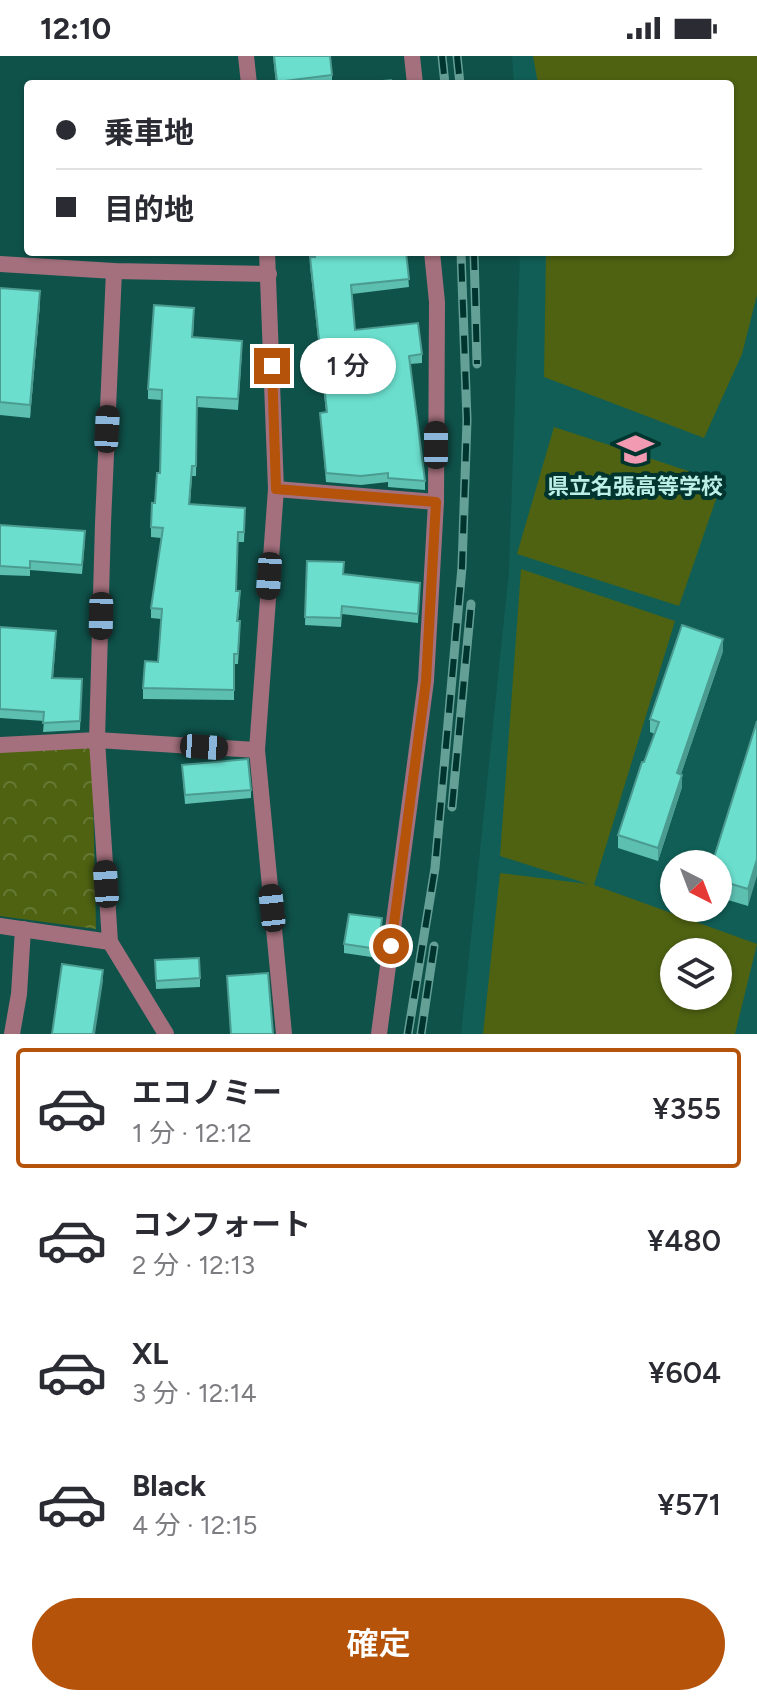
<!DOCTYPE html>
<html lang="ja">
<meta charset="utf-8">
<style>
:root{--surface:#fff;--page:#f7f7f7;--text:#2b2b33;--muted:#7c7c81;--line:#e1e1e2;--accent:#b45309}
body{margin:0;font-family:Figtree,"Noto Sans JP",sans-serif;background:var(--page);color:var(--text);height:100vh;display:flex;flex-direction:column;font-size:30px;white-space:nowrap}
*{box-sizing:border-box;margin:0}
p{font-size:26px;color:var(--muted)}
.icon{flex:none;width:44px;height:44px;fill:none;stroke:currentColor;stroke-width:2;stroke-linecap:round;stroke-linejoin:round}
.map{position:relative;height:978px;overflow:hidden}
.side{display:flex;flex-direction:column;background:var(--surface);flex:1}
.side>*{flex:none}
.hud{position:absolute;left:24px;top:24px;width:710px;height:176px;border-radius:8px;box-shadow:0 2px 6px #0004;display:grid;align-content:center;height:176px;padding:0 32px;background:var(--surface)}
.needle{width:52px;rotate:138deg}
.tools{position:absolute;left:660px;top:794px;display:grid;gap:16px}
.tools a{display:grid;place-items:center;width:72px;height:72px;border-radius:50%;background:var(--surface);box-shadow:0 2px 6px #0004;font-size:40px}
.end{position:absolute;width:36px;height:36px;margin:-18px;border:10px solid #b45309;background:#fff;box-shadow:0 0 0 4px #fff}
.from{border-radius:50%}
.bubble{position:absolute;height:56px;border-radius:28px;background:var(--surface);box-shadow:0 2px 6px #0004;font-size:26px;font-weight:600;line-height:56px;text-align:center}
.car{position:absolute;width:24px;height:48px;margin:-24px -12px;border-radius:10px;box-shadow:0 0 6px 2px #0007;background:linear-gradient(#222 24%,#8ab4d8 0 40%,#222 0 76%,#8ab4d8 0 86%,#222 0)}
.hud b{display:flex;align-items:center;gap:28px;height:76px;font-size:30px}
.hud b+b{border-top:2px solid var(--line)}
.hud i{width:20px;height:20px;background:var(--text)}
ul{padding:14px 0 0;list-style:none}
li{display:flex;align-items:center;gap:24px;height:120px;margin:0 16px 12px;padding:0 16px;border:4px solid transparent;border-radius:8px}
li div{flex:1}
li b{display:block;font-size:30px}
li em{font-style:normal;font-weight:600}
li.on{border-color:var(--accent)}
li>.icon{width:72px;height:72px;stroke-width:1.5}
.button{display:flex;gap:16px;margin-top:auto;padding:16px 32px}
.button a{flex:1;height:92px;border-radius:48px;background:var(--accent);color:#fff;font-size:32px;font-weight:600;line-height:92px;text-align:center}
.status{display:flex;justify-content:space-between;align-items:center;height:56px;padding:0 40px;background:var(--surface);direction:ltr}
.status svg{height:22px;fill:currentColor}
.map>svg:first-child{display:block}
</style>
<div class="status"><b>12:10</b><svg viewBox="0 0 49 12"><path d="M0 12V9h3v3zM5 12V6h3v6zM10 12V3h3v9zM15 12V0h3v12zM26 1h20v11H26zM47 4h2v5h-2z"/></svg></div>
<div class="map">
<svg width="757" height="978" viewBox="0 0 757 978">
<defs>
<pattern id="park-crowns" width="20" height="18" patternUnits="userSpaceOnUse" patternTransform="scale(2)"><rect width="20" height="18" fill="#4e6212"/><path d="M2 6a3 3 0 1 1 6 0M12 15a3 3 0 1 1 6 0" fill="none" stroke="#667934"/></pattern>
</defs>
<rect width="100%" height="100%" fill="#0f524a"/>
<!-- built -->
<path fill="#115e56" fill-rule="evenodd" d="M512 0H757V978H461L509 515 520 196H730V28H514ZM674 808H718V852H674ZM674 896H718V940H674Z"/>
<!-- park -->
<path fill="url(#park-crowns)" d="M92 692 96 873 0 860V693Z"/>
<!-- pitch -->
<g fill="#4e6212" fill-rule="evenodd">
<path d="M533 0H757V239L742 298 704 382 544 321 546 196H730V28H538Z"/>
<path d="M554 371 722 426 679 550 517 498Z"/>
<path d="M521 513 675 565 594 829 757 888 735 978H483L500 817 588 828 500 800ZM718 896V940H674V896Z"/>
</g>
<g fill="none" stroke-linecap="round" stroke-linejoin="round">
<!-- minor -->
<g stroke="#a4707d" stroke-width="16">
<path d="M246 0 249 28"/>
<path d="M412 0 415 28"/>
<path d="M267 196 276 433 257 694 284 978"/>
<path d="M0 208 114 215 269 218"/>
<path d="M114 215 103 467 97 684 110 886 166 978"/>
<path d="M276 433 436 446"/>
<path d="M0 689 97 684 257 694"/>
<path d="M0 870 110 886"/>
<path d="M12 978 19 938 23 873"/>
<path d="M379 978 426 625 436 446 437 246 432 196"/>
</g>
<defs>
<g id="rail">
<path d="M442 0 445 28"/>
<path d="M457 0 460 28"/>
<path d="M474 196 477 308"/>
<path d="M452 751 471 548"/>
<path d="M408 978 435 812 462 511 467 364 461 196"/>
<path d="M421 978 434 890"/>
</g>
</defs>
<!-- rail casing -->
<use href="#rail" stroke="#65a097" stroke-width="9"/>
<!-- rail -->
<use href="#rail" stroke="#00352f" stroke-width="6" stroke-dasharray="18" stroke-linecap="butt"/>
</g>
<!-- wall -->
<g fill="#5cbfb0">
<path d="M273 0 332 19V28H276Z"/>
<path d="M313 196H406L409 231 352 238 355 274 422 298V307L410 308 425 425V434L388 431V426L361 429 326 426 320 357 326 356 310 210V201H314Z"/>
<path d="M0 232 40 248 30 362 0 359Z"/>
<path d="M194 262 193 281 242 295 238 354 197 351 196 420H192L190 448 245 462 244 486H238L236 535 240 545 238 565 240 575 238 608H234V644L143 643V632L158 606 161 563 151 562V552L161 482 151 481V471L160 417 162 344 148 343V333Z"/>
<path d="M0 469 85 484 82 518 30 514V520L0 519Z"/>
<path d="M307 505 343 518 420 527 418 567 342 558 341 571 305 569Z"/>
<path d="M0 571 56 584 53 622 82 623 80 674 43 676 44 665 0 662Z"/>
<path d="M723 595 681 718 682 731 658 805 618 792V779L655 678 650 676V663Z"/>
<path d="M757 665 748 850 718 841V808Z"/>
<path d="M182 709 251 734V742L185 748Z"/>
<path d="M382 871 378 902 344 897V888Z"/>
<path d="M155 904 200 922V931L156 933Z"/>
</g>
<!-- shaded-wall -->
<g fill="#4b9b90">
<path d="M40 235V248L30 362V349Z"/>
<path d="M723 583V595L677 730V717Z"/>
<path d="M682 719V731L658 805V792Z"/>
<path d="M757 803V820L748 850V833Z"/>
<path d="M103 914V925L95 978H93Z"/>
</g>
<!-- building -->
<g fill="#6bdecd" stroke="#4b9b90" stroke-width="2">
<path d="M274 0H330L332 19 277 26Z"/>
<path d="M391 24 392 28H355Z"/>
<path d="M314 196H406L409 223 351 229 355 274 418 267 422 298 409 300 425 425 388 422V417L361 420 326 417 320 357 327 356 310 201H315Z"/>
<path d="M0 232 40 235 30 349 0 346Z"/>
<path d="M154 249 194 252 192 281 242 285 238 343 197 341 196 410H192L189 448 245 452 244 476H238L236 535H240L237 565H240L238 598H234V634L143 632 145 605 158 606 162 553 151 552 163 472 151 471 152 447H155L157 417H160L162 334 148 333Z"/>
<path d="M0 469 85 475 82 509 30 505V512L0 510Z"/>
<path d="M307 505 344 506 343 518 420 527 418 558 342 550 341 562 305 561Z"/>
<path d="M682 569 723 583 677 717 682 719 658 792 618 779 642 706H644L659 666 650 663Z"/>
<path d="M0 571 56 575 52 622 82 623 80 665 43 667 44 656 0 653Z"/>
<path d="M757 665V803L748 833 718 824V808H712Z"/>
<path d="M248 703 251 734 185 739 182 709Z"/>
<path d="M349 858 382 862 378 893 344 888Z"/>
<path d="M199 902 200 922 156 925 155 904Z"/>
<path d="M62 908 103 914 93 978H52Z"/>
<path d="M268 917 273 978H231L227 920Z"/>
</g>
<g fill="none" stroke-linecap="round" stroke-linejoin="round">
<!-- route -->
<path stroke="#b45309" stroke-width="10" d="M272 310 276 433 436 446 426 625 391 890"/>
</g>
<!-- icons -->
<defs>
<symbol id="school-bare" viewBox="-9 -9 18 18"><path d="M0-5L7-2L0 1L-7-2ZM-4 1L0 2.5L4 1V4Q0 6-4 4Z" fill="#f19ab1" stroke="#00352f" stroke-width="2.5" paint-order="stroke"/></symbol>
</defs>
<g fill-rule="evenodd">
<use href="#school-bare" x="610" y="368" width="51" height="51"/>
</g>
<g text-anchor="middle" stroke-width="8" stroke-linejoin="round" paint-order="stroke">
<!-- poi labels -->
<g font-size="22" font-weight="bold" fill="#bcefe6" stroke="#00352f">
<text x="635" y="438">県立名張高等学校</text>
</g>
</g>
</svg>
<div class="tools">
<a><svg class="needle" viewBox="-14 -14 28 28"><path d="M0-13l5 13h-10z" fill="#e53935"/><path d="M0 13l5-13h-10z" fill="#7c7c81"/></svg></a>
<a><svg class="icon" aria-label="layers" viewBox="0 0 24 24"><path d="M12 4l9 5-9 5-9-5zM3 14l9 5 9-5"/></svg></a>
</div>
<i class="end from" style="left:391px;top:890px"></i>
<i class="end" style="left:272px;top:310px"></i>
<div class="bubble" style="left:300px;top:282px;width:96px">1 分</div>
<i class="car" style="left:107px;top:373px;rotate:3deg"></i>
<i class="car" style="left:436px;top:389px;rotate:0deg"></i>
<i class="car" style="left:269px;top:520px;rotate:184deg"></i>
<i class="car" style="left:101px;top:560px;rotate:181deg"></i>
<i class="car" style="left:204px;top:691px;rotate:94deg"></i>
<i class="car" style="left:106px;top:828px;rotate:356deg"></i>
<i class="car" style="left:272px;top:852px;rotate:354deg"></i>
<div class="hud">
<b><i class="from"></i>乗車地</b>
<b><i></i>目的地</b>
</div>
</div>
<section class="side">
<ul>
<li class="on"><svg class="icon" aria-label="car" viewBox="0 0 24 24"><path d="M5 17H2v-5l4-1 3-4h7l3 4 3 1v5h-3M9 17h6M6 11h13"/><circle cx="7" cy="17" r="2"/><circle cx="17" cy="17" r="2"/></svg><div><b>エコノミー</b><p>1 分 · 12:12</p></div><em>¥355</em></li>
<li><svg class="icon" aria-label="car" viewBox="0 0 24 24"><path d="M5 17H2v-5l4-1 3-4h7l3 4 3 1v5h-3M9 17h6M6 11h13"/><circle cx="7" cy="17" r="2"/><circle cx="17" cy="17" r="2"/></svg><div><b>コンフォート</b><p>2 分 · 12:13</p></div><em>¥480</em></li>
<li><svg class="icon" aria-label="car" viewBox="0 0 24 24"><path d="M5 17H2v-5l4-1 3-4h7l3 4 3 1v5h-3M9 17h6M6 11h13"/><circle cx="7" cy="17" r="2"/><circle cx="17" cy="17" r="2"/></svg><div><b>XL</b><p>3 分 · 12:14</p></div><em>¥604</em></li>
<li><svg class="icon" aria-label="car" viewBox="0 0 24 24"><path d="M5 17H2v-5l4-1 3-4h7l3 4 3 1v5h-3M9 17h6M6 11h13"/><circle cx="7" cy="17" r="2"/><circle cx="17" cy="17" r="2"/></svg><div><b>Black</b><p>4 分 · 12:15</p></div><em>¥571</em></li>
</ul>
<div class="button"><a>確定</a></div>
</section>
